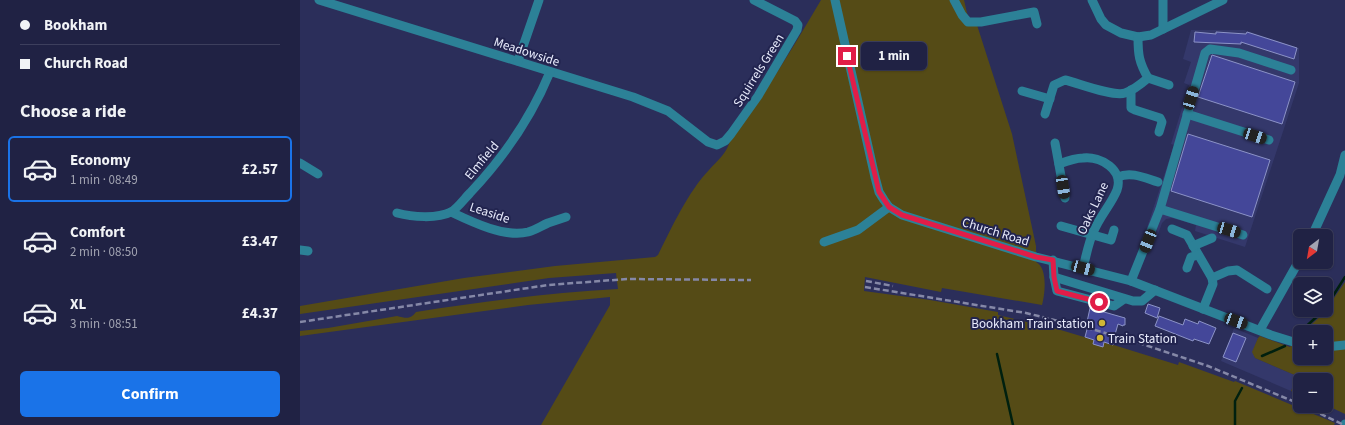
<!DOCTYPE html>
<meta charset="utf-8">
<style>
:root{--surface:#202244;--page:#282a4b;--text:#f1f3f6;--muted:#a2a4b2;--line:#3d3f5d;--accent:#1a73e8}
body{margin:0;font-family:"Source Sans 3",sans-serif;background:var(--page);color:var(--text);height:100vh;display:flex;flex-direction:column;font-size:15px;white-space:nowrap}
*{box-sizing:border-box;margin:0}
p{font-size:13px;color:var(--muted)}
.icon{flex:none;width:22px;height:22px;fill:none;stroke:currentColor;stroke-width:2;stroke-linecap:round;stroke-linejoin:round}
.map{position:relative;flex:1;overflow:hidden}
.sheet{display:flex;flex-direction:column;background:var(--surface);width:300px}
.sheet>*{flex:none}
.banner{display:grid;align-content:center;height:88px;padding:0 20px;background:var(--surface)}
.needle{width:26px;rotate:211deg}
.controls{position:absolute;left:993px;top:229px;display:grid;gap:8px}
.controls a{display:grid;place-items:center;width:40px;height:40px;border-radius:6px;background:var(--surface);box-shadow:0 1px 3px #0004,0 0 0 1px var(--line);font-size:20px}
.end{position:absolute;width:18px;height:18px;margin:-9px;border:5px solid #e11d48;background:#fff;box-shadow:0 0 0 2px #fff}
.from{border-radius:50%}
.bubble{position:absolute;height:28px;border-radius:6px;background:var(--surface);box-shadow:0 1px 3px #0004,0 0 0 1px var(--line);font-size:13px;font-weight:700;line-height:28px;text-align:center}
.car{position:absolute;width:12px;height:24px;margin:-12px -6px;border-radius:5px;box-shadow:0 0 3px 1px #0007;background:linear-gradient(#222 24%,#8ab4d8 0 40%,#222 0 76%,#8ab4d8 0 86%,#222 0)}
.banner b{display:flex;align-items:center;gap:14px;height:38px;font-size:15px}
.banner b+b{border-top:1px solid var(--line)}
.banner i{width:10px;height:10px;background:var(--text)}
ul{padding:0;list-style:none}
li{display:flex;align-items:center;gap:12px;height:66px;margin:0 8px 6px;padding:0 12px;border:2px solid transparent;border-radius:6px}
li div{flex:1}
li b{display:block;font-size:15px}
li em{font-style:normal;font-weight:700}
li.current{border-color:var(--accent)}
li>.icon{width:36px;height:36px;stroke-width:1.5}
h2{padding:0 20px;font-size:18px;line-height:48px}
.button{display:flex;gap:8px;margin-top:auto;padding:8px 20px}
.button a{flex:1;height:46px;border-radius:6px;background:var(--accent);color:#fff;font-size:16px;font-weight:700;line-height:46px;text-align:center}
main{display:flex;flex:1;min-height:0}
.map>svg:first-child{display:block}
</style>
<main>
<section class="sheet">
<div class="banner">
<b><i class="from"></i>Bookham</b>
<b><i></i>Church Road</b>
</div>
<h2>Choose a ride</h2>
<ul>
<li class="current"><svg class="icon" aria-label="car" viewBox="0 0 24 24"><path d="M5 17H2v-5l4-1 3-4h7l3 4 3 1v5h-3M9 17h6M6 11h13"/><circle cx="7" cy="17" r="2"/><circle cx="17" cy="17" r="2"/></svg><div><b>Economy</b><p>1 min · 08:49</p></div><em>£2.57</em></li>
<li><svg class="icon" aria-label="car" viewBox="0 0 24 24"><path d="M5 17H2v-5l4-1 3-4h7l3 4 3 1v5h-3M9 17h6M6 11h13"/><circle cx="7" cy="17" r="2"/><circle cx="17" cy="17" r="2"/></svg><div><b>Comfort</b><p>2 min · 08:50</p></div><em>£3.47</em></li>
<li><svg class="icon" aria-label="car" viewBox="0 0 24 24"><path d="M5 17H2v-5l4-1 3-4h7l3 4 3 1v5h-3M9 17h6M6 11h13"/><circle cx="7" cy="17" r="2"/><circle cx="17" cy="17" r="2"/></svg><div><b>XL</b><p>3 min · 08:51</p></div><em>£4.37</em></li>
</ul>
<div class="button"><a>Confirm</a></div>
</section>
<div class="map">
<svg width="1045" height="425" viewBox="0 0 1045 425">
<rect width="100%" height="100%" fill="#2b2e5a"/>
<!-- built -->
<g fill="#34386b">
<path d="M891 30H944L999 48V83L945 247 895 231 896 225 872 218 866 219 862 223 857 237 845 234 874 145 871 144 889 85 884 83 891 62 883 59Z"/>
<path d="M934 328 958 338 953 352 955 358 997 376 991 391 921 361Z"/>
</g>
<!-- green -->
<g fill="#554b16">
<path d="M521 0H664L667 13 672 25H677L712 134 736 246V262C748 268 745 294 742 305L642 288 641 292 565 277 564 291 630 300 698 312V315L754 328 794 340 793 344 804 342 878 365 879 362 934 382 935 381 1035 423 1034 425H241L310 305V297L228 305 0 336V331L28 328 97 316C106 318 110 320 116 312 183 301 250 293 318 289L316 273 249 278 0 314V306L164 278 255 266 355 257 358 255C372 227 388 192 409 170 417 161 428 152 430 140 464 95 493 48 521 0Z"/>
<path d="M1045 282V414L1026 405V380H1000V395L991 391 997 376 955 358 952 352 958 338 960 336 990 347 1000 334V358H1026V332H1003L1023 314Z"/>
</g>
<g fill="none" stroke-linecap="round" stroke-linejoin="round">
<!-- stream -->
<g stroke="#00200f" stroke-width="2.5">
<path d="M1026 307 1045 277"/>
<path d="M1000 332 1024 310"/>
<path d="M697 354 713 425"/>
<path d="M962 356 985 346"/>
<path d="M935 425V401L942 388"/>
</g>
</g>
<!-- building -->
<g fill="#444799" stroke="#8c93c7">
<path d="M895 32 916 34V32L946 34 947 32 997 48 994 59 941 42V44L894 42Z"/>
<path d="M912 55 995 82 982 124 898 97Z"/>
<path d="M888 134 970 160 952 217 871 191Z"/>
<path d="M848 304 860 308 857 318 845 313Z"/>
<path d="M790 308 825 318V325H823V326L818 324 814 338H815L813 345 804 342 803 347 793 344 794 340 785 337 789 322H787Z"/>
<path d="M859 316 883 325 885 319 898 324 899 321 916 328 909 344 894 339 893 341 855 326Z"/>
<path d="M933 333 946 338 936 362 923 357Z"/>
</g>
<g fill="none" stroke-linecap="round" stroke-linejoin="round">
<!-- minor -->
<g stroke="#2c8197" stroke-width="9">
<path d="M19 0 333 97 368 111 408 142 417 145 425 141 431 134 458 96 497 30 498 25 495 21 454 0"/>
<path d="M535 0 575 177 579 192 584 200 589 207 602 215 736 257 831 281 971 335 1000 344"/>
<path d="M654 0 662 15 668 22H681L734 12 737 24"/>
<path d="M792 0 801 19 806 25 821 33 838 37 851 35 923 0"/>
<path d="M863 29V0"/>
<path d="M218 61 239 0"/>
<path d="M848 78 869 85"/>
<path d="M831 90V108L835 110 860 118 862 122 859 132"/>
<path d="M722 91 750 99"/>
<path d="M745 114 754 85 765 80C778 83 813 97 825 93 834 90 841 84 848 78 839 62 838 55 838 37"/>
<path d="M887 114 969 140"/>
<path d="M755 143 765 198"/>
<path d="M0 163 18 174"/>
<path d="M759 164C767 161 775 158 783 158 801 156 824 170 817 190 811 205 799 217 793 233 788 244 786 257 783 268"/>
<path d="M818 177C831 171 845 178 858 182"/>
<path d="M860 209 943 235"/>
<path d="M151 212C172 222 205 238 228 232 235 230 241 226 248 223 254 221 260 219 266 217"/>
<path d="M97 213C112 217 137 219 151 212 157 209 165 198 170 193 205 156 231 118 250 72"/>
<path d="M761 226 811 240 814 230"/>
<path d="M872 229 887 235 912 278 913 284 903 309"/>
<path d="M1012 236 1040 175 1045 155"/>
<path d="M524 242 558 230 589 207"/>
<path d="M893 246 912 238"/>
<path d="M0 250 8 251"/>
<path d="M753 260 754 277 757 291 814 306 824 299"/>
<path d="M887 268 891 257 898 255"/>
<path d="M754 277 833 301H842L855 290"/>
<path d="M912 278 928 271 937 270 967 289"/>
<path d="M831 281 860 209 905 53 910 49 939 53 991 70"/>
<path d="M960 330 1000 259"/>
<path d="M1026 347 1045 345"/>
<path d="M1045 425V424"/>
</g>
<!-- rail -->
<g stroke="#8588a7" stroke-width="2.5" stroke-dasharray="6 3" stroke-linecap="butt">
<path d="M566 281 593 286"/>
<path d="M565 287 726 313 795 330 836 342 908 366 1000 404"/>
<path d="M0 322 248 285 327 279 451 280"/>
<path d="M1004 406 1044 425"/>
</g>
</g>
<g fill="none" stroke-linecap="round" stroke-linejoin="round">
<!-- route -->
<path stroke="#e11d48" stroke-width="5" d="M547 56 579 192 589 207 602 215 736 257 753 260 754 277 757 291 799 302"/>
</g>
<!-- markers -->
<g fill="#d0b736" stroke="#22244f" stroke-width="1.5">
<circle cx="802" cy="323" r="4"/>
<circle cx="800" cy="338" r="4"/>
</g>
<g text-anchor="middle" stroke-width="4" stroke-linejoin="round" paint-order="stroke">
<!-- street labels -->
<g font-size="13" fill="#e8ebfc" stroke="#22244f">
<text transform="translate(227 51) rotate(18)" y="5">Meadowside</text>
<text transform="translate(458 70) rotate(-58)" y="5">Squirrels Green</text>
<text transform="translate(181 160) rotate(-50)" y="5">Elmfield</text>
<text transform="translate(792 208) rotate(-65)" y="5">Oaks Lane</text>
<text transform="translate(190 212) rotate(18)" y="5">Leaside</text>
<text transform="translate(696 231) rotate(17)" y="5">Church Road</text>
</g>
<!-- poi labels -->
<g font-size="13" fill="#e8ebfc" stroke="#22244f" text-anchor="end">
<text x="794" y="328">Bookham Train station</text>
<text x="808" y="343" text-anchor="start">Train Station</text>
</g>
</g>
</svg>
<div class="controls">
<a><svg class="needle" viewBox="-14 -14 28 28"><path d="M0-13l5 13h-10z" fill="#e53935"/><path d="M0 13l5-13h-10z" fill="#a2a4b2"/></svg></a>
<a><svg class="icon" aria-label="layers" viewBox="0 0 24 24"><path d="M12 4l9 5-9 5-9-5zM3 14l9 5 9-5"/></svg></a>
<a>+</a>
<a>−</a>
</div>
<i class="end from" style="left:799px;top:302px"></i>
<i class="end" style="left:547px;top:56px"></i>
<div class="bubble" style="left:561px;top:42px;width:66px">1 min</div>
<i class="car" style="left:891px;top:98px;rotate:17deg"></i>
<i class="car" style="left:955px;top:136px;rotate:108deg"></i>
<i class="car" style="left:763px;top:187px;rotate:171deg"></i>
<i class="car" style="left:929px;top:230px;rotate:107deg"></i>
<i class="car" style="left:848px;top:241px;rotate:202deg"></i>
<i class="car" style="left:783px;top:268px;rotate:105deg"></i>
<i class="car" style="left:936px;top:321px;rotate:110deg"></i>
</div>
</main>
